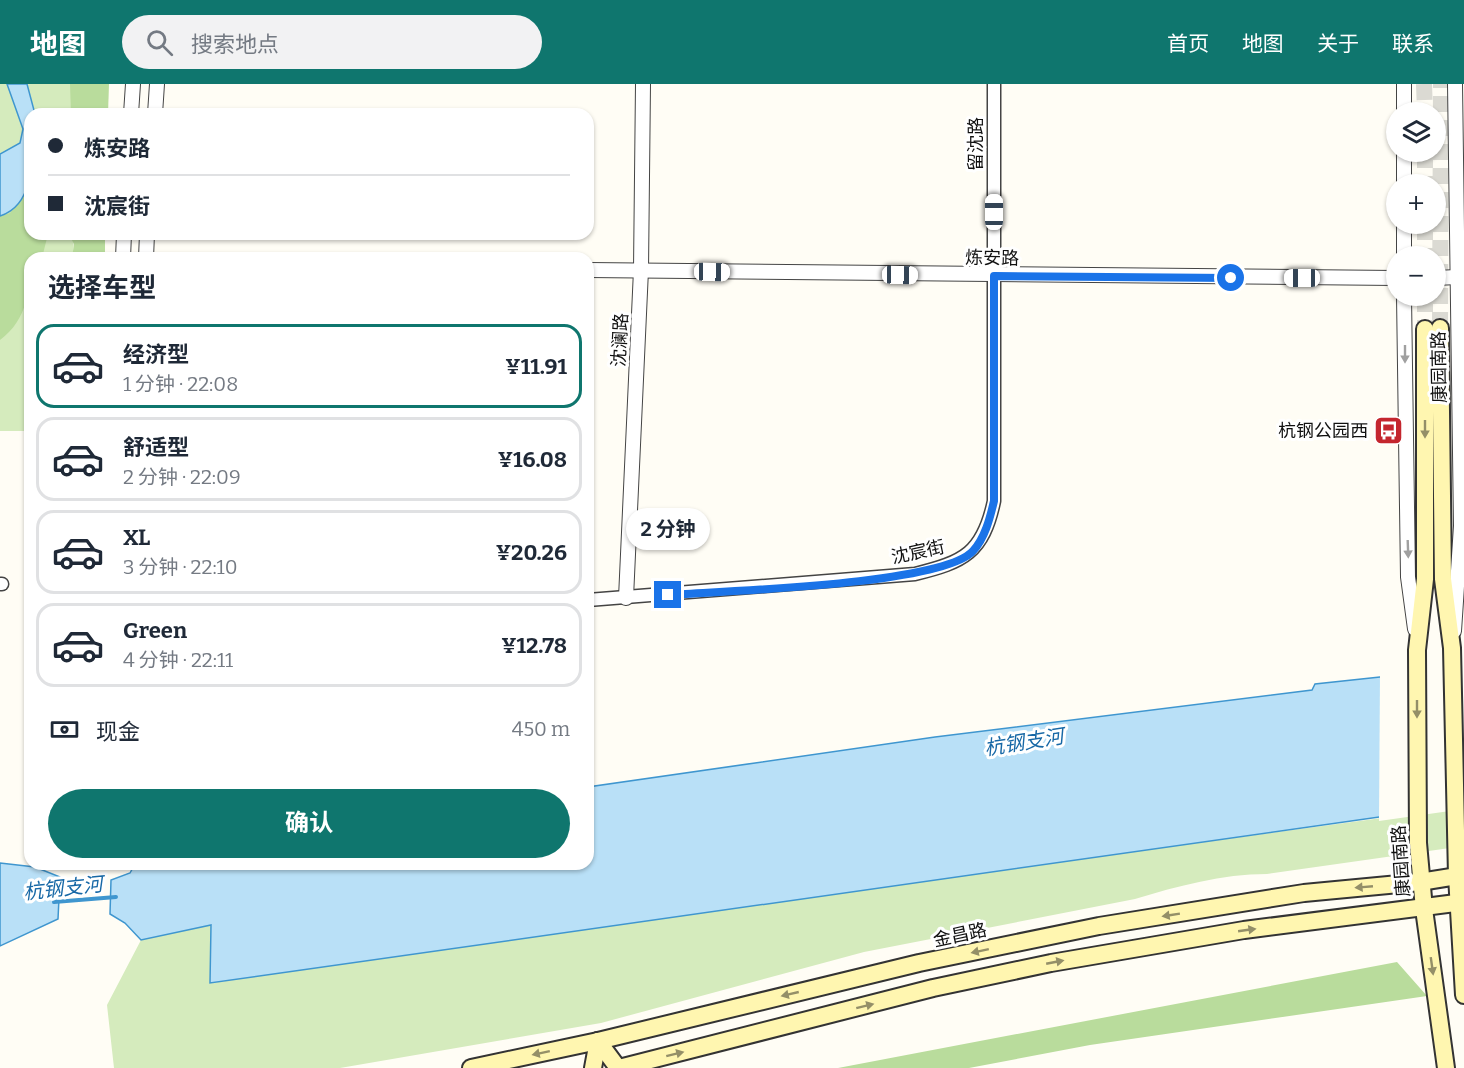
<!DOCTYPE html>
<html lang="zh">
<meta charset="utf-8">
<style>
:root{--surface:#fff;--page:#f2f2f3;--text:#1f2937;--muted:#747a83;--line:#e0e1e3;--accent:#0f766e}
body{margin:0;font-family:Bitter,"Noto Sans SC",serif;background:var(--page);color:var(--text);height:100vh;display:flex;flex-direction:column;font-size:22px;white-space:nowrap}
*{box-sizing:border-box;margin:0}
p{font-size:20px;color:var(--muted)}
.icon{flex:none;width:33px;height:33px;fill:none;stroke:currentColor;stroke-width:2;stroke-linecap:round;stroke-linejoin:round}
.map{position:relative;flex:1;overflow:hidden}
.drawer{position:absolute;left:24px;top:168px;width:570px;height:618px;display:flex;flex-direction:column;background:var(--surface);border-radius:18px;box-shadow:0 2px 4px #0004}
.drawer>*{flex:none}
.top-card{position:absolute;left:24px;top:24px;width:570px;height:132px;border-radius:18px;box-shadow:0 2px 4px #0004;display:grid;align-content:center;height:132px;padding:0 24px;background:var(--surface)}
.fabs{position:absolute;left:1386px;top:18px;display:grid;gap:12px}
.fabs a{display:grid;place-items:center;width:60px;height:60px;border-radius:50%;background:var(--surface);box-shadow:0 2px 4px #0004;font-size:30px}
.end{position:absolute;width:27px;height:27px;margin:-14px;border:8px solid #1a73e8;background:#fff;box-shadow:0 0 0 3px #fff}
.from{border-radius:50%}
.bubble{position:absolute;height:42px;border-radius:21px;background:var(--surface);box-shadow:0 2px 4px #0004;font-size:20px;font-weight:700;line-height:42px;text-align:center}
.car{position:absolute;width:18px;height:36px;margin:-18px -9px;border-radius:8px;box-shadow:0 0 4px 2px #0007;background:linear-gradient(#fff 24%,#345 0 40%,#fff 0 76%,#345 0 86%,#fff 0)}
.top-card b{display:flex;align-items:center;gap:21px;height:57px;font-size:22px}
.top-card b+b{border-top:2px solid var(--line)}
.top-card i{width:15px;height:15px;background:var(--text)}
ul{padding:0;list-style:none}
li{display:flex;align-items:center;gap:18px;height:84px;margin:0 12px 9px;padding:0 12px;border:3px solid var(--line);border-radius:18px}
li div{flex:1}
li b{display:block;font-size:22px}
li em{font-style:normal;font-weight:700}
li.selected{border-color:var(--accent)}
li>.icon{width:54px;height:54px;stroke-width:1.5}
h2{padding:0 24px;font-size:27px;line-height:72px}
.pay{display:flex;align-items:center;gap:15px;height:66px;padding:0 24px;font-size:22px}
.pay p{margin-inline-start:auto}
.button{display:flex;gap:12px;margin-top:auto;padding:12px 24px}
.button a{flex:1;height:69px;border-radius:36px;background:var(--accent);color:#fff;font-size:24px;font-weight:700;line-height:69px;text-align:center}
header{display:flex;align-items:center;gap:36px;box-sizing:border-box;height:84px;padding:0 30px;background:var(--accent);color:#fff}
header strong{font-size:28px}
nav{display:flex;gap:33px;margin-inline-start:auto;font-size:21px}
.search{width:420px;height:54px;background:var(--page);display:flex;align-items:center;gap:15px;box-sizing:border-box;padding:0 21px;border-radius:33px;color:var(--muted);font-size:22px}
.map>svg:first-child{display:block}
</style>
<header>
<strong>地图</strong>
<div class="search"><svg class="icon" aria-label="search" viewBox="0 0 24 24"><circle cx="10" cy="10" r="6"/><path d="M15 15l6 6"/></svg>搜索地点</div>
<nav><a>首页</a><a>地图</a><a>关于</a><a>联系</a></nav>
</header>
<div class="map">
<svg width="1464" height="984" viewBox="0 0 1464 984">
<rect width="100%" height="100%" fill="#fffdf5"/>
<!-- green -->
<g fill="#d5ebbd">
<path d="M0 0H82L80 30H30V150H74L73 174H30V347H0Z"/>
<path d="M1464 723V762L1267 790C1222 790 1178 802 1135 815L864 868 601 939 340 984H114L107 921 141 856 211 841V899L966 790Z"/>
</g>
<!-- forest -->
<g fill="#b9dc9c">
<path d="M70 0H109L108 30H71Z"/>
<path d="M30 97V150H48L42 174H30C30 206 28 235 0 256V132L10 129Z"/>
<path d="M69 150H105V174H72L74 160Z"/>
<path d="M1397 878 1427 912 1090 961 969 984H838Z"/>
</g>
<!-- water -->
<g fill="#b9e0f7" stroke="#3f96cf" stroke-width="1.5">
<path d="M7 0H27L35 30H30C30 63 40 119 0 132V70L20 59 23 45Z"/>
<path d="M1464 584V721L210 899 211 841 141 856 125 839 110 830 111 796 130 789 135 780H588V703L935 653 1312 606 1315 600Z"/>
<path d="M0 779 35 783 60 793 58 835 0 862Z"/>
</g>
<!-- pier -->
<path fill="#fffdf5" d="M1464 581V725L1379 737 1380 590Z"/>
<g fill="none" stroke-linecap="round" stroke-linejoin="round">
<!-- stream -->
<path stroke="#3f96cf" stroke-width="4" d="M54 818 116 813"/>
<!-- secondary-tunnel -->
<g stroke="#dbdad3" stroke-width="16" stroke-dasharray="16 8" stroke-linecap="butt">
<path d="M1424 0 1425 28"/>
<path d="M1425 68V100"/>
<path d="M1425 140V172"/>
<path d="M1425 212V245"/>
<path d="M1440 244 1441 0"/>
</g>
<defs>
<g id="minor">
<path d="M0 500H2"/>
<path d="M588 516 915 490C964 478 983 469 994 417V0"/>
</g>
<g id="tertiary">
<path d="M1404 0V28"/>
<path d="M131 30 133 0"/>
<path d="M155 30 157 0"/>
<path d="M1404 68V100"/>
<path d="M1404 140V172"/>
<path d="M123 174 124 150"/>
<path d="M146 174 147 150"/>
<path d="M588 186 1396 194"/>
<path d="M1436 194 1457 193"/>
<path d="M1404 212 1408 493 1415 545"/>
<path d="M626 514 641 186 643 0"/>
<path d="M1454 547 1461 442 1455 0"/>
</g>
<g id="secondary">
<path d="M1440 244 1443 495 1452 564 1457 792 1464 911"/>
<path d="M1425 245V495L1417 566 1418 759 1424 825 1446 984"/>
<path d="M598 957 618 984"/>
<path d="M471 984 598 957 919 879 1099 842 1304 809 1420 798 1464 791"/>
<path d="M593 984 598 957"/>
<path d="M619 984 933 904 1051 879 1244 846 1464 818"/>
</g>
</defs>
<!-- minor casing -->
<use href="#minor" stroke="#444" stroke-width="15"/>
<!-- tertiary casing -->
<use href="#tertiary" stroke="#444" stroke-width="16"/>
<!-- secondary casing -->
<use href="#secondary" stroke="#333" stroke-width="20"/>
<!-- minor -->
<use href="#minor" stroke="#fff" stroke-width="12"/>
<!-- tertiary -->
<use href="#tertiary" stroke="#fff" stroke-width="14"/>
<!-- secondary -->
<use href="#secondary" stroke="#fff6b0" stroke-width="16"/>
</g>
<!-- one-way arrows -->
<defs><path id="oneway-solid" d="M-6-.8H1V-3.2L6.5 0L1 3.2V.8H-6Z" transform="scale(1.5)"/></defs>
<g fill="#a0a0a0">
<use href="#oneway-solid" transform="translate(1405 270) rotate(90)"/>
<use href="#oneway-solid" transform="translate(1408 465) rotate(88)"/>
</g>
<g fill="#948f68">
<use href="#oneway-solid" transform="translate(1425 345) rotate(90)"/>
<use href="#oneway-solid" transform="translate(1417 625) rotate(90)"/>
<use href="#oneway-solid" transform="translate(1364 803) rotate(175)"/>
<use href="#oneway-solid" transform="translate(1171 831) rotate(171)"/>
<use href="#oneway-solid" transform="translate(1247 846) rotate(-8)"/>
<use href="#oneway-solid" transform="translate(980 867) rotate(168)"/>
<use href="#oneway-solid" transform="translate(1055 878) rotate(-11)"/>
<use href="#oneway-solid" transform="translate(1432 882) rotate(82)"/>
<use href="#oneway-solid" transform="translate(790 910) rotate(167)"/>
<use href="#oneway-solid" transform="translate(865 922) rotate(-14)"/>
<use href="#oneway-solid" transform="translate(541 969) rotate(168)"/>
<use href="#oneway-solid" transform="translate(675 970) rotate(-14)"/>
</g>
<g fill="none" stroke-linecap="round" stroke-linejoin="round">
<!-- route -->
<path stroke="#1a73e8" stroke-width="8" d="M668 511C723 507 942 501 973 467 985 454 990 434 994 417V192L1231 194"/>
</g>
<!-- icons -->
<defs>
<symbol id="bus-square" viewBox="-11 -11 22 22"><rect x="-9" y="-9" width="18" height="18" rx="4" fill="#c4262e" stroke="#fff"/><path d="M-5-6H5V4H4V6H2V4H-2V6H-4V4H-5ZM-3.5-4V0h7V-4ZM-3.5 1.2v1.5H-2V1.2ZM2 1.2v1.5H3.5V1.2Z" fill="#fff"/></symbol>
</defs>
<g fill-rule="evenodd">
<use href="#bus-square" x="1372" y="330" width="33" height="33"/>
</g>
<g text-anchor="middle" stroke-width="6" stroke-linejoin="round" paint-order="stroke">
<!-- street labels -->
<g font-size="18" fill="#111" stroke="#fff">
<text transform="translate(976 60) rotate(-90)" y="6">留沈路</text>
<text transform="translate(992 174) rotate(1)" y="6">炼安路</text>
<text transform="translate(620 256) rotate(-87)" y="6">沈澜路</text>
<text transform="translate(1439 283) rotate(-91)" y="6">康园南路</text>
<text transform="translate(918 468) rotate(-12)" y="6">沈宸街</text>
<text transform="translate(1401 777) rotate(-94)" y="6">康园南路</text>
<text transform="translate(960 851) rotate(-12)" y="6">金昌路</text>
</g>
<!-- poi labels -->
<g font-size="18" fill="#111" stroke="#fff" text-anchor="end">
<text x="1368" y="353">杭钢公园西</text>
</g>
<!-- water labels -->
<g font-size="20" font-style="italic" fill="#1768a6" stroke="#fff">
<text transform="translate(1024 658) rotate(-9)" y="7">杭钢支河</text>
<text transform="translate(63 804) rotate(-6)" y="7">杭钢支河</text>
</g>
</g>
</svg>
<div class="fabs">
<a><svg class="icon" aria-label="layers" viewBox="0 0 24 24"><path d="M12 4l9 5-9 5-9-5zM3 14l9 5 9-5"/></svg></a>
<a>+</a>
<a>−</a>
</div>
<i class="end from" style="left:1231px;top:194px"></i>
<i class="end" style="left:668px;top:511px"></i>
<div class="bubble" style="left:626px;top:424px;width:84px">2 分钟</div>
<i class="car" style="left:994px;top:128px;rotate:0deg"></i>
<i class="car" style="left:712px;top:188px;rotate:91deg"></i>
<i class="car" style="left:900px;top:191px;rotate:91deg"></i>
<i class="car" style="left:1302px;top:194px;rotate:270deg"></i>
<div class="top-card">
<b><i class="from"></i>炼安路</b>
<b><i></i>沈宸街</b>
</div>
<section class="drawer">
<h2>选择车型</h2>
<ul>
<li class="selected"><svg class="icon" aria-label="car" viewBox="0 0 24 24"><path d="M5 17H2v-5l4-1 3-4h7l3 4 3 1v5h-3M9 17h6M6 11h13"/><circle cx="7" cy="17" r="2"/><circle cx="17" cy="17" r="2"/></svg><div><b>经济型</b><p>1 分钟 · 22:08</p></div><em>¥11.91</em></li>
<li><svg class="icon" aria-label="car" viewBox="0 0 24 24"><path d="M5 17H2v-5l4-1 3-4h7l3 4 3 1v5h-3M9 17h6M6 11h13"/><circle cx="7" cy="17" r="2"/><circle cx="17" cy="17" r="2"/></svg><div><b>舒适型</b><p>2 分钟 · 22:09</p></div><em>¥16.08</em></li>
<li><svg class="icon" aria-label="car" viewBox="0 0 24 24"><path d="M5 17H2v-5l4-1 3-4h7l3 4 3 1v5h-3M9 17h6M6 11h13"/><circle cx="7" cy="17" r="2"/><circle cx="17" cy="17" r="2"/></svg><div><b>XL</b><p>3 分钟 · 22:10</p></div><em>¥20.26</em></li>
<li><svg class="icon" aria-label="car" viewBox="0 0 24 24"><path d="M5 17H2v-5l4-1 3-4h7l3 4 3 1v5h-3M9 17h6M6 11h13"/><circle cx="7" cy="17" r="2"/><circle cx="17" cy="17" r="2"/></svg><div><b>Green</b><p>4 分钟 · 22:11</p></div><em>¥12.78</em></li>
</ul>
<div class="pay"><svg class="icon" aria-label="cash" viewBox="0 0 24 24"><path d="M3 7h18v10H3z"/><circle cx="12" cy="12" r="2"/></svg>现金<p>450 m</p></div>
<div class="button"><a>确认</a></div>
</section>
</div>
